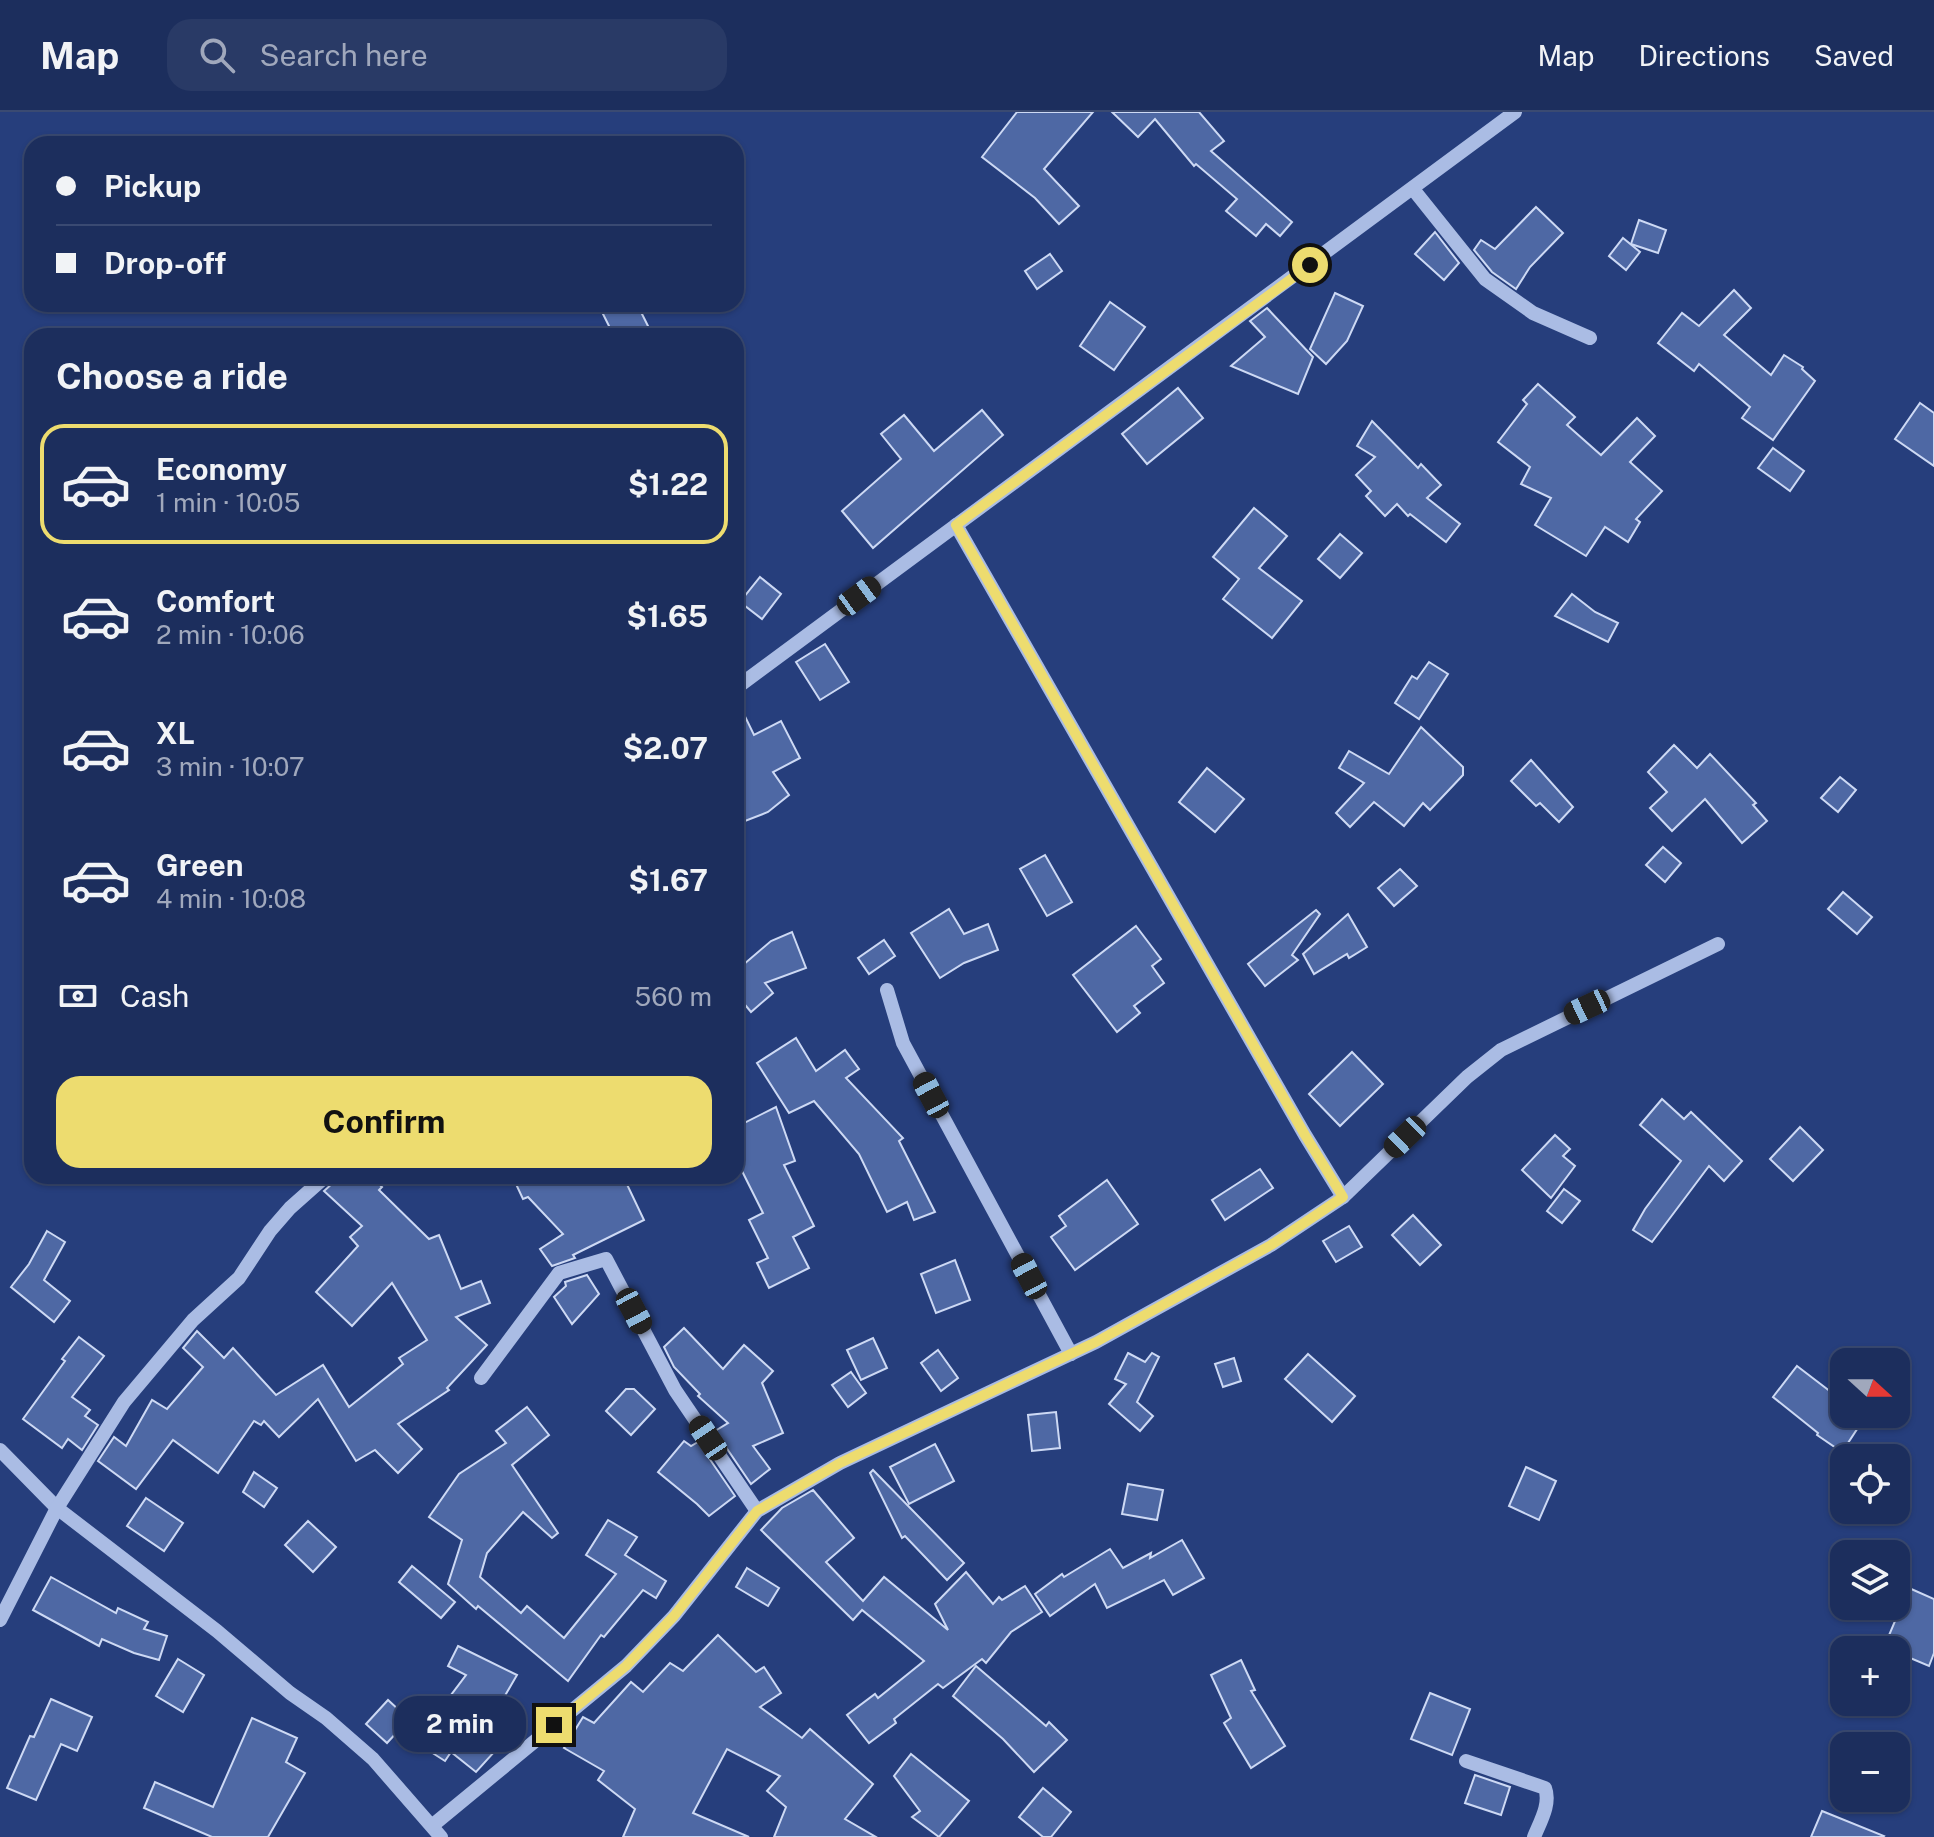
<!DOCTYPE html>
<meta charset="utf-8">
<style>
:root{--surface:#1c2e5d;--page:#293a66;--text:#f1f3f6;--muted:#a0a8bc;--line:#3a4a72;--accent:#eddc6f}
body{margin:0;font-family:"Public Sans",sans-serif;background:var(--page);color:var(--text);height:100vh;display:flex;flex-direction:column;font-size:30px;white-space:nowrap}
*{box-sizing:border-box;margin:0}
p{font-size:26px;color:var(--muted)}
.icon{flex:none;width:44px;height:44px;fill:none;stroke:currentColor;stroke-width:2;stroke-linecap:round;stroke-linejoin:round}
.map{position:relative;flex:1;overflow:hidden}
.panel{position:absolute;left:24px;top:216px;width:720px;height:856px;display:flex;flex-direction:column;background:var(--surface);border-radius:24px;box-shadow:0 2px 6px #0004,0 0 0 2px var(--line)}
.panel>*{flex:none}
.hud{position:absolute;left:24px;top:24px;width:720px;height:176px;border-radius:24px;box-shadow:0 2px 6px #0004,0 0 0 2px var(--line);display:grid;align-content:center;height:176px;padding:0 32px;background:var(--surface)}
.needle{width:52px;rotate:111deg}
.fabs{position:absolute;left:1830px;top:1236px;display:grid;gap:16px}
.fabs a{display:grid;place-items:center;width:80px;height:80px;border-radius:16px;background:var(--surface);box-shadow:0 2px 6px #0004,0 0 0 2px var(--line);font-size:40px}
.end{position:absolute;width:36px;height:36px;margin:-18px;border:10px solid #eddc6f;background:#111;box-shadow:0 0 0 4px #111}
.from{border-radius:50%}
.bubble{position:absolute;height:56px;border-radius:24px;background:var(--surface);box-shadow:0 2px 6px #0004,0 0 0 2px var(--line);font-size:26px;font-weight:700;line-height:56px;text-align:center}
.car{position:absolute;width:24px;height:48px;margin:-24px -12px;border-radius:10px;box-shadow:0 0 6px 2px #0007;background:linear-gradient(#222 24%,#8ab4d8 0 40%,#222 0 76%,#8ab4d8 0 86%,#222 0)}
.hud b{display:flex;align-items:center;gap:28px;height:76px;font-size:30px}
.hud b+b{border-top:2px solid var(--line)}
.hud i{width:20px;height:20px;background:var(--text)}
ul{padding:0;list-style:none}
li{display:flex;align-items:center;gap:24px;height:120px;margin:0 16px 12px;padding:0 16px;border:4px solid transparent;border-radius:24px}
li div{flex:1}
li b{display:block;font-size:30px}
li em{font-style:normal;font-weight:700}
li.current{border-color:var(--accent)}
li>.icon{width:72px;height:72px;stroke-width:1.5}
h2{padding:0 32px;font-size:36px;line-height:96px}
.pay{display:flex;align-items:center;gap:20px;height:88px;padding:0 32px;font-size:30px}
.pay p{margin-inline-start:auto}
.action{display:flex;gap:16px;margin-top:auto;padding:16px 32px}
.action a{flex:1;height:92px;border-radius:24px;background:var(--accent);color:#111;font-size:32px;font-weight:700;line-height:92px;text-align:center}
header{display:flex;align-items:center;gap:48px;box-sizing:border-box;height:112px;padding:0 40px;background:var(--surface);border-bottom:2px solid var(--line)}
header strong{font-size:38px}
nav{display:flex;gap:44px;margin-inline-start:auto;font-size:28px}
.search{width:560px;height:72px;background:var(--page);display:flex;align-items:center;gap:20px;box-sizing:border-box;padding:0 28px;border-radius:24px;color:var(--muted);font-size:30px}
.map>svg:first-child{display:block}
</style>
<header>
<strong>Map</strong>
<div class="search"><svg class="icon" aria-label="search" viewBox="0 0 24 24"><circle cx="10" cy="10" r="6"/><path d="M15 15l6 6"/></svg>Search here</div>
<nav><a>Map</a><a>Directions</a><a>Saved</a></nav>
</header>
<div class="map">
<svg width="1934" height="1725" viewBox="0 0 1934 1725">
<rect width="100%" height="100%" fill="#263e7c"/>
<!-- building -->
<g fill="#4e68a4" stroke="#cdd9f4" stroke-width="2">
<path d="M1017 0H1093L1044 57 1079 94 1059 112 1035 86 982 45Z"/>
<path d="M1112 0H1199L1224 29 1211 39 1292 110 1280 124 1266 112 1256 124 1226 99 1237 87 1196 52 1194 54 1155 7 1138 25Z"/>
<path d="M1536 95 1563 121 1530 155 1516 177 1492 160 1474 138 1481 128 1495 137Z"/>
<path d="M1639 108 1666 118 1658 141 1631 132Z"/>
<path d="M1435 120 1459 151 1444 168 1415 142Z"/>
<path d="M1623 126 1640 140 1626 158 1609 144Z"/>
<path d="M1050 142 1062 159 1037 177 1025 159Z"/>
<path d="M1734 178 1751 196 1724 223 1771 263 1784 243 1803 255 1802 257 1815 269 1773 328 1742 306 1750 295 1699 252 1694 259 1658 231 1682 201 1699 214Z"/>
<path d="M1335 181 1363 194 1347 229 1326 252 1310 237Z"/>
<path d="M1110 190 1145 215 1114 258 1080 234Z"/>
<path d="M598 192H637L653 224H614Z"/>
<path d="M1267 196 1313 245 1298 282 1231 254 1265 225 1250 209Z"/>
<path d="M1538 272 1575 305 1567 313 1601 343 1637 306 1655 324 1630 350 1662 379 1636 407 1640 410 1628 430 1605 415 1586 444 1535 413 1551 386 1521 372 1530 355 1498 330 1527 292 1523 288Z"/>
<path d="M1178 276 1203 306 1147 352 1122 322Z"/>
<path d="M1920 291 1934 301V354L1895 327Z"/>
<path d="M982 298 1003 323 873 436 842 399 901 347 881 322 904 303 934 339Z"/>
<path d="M1372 309 1418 356 1421 352 1441 373 1427 386 1460 412 1446 430 1410 402 1408 404 1397 392 1385 404 1366 384 1371 379 1356 363 1375 345 1357 334Z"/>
<path d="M1773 336 1804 359 1790 379 1758 356Z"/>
<path d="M1254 396 1287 424 1259 456 1302 489 1272 526 1223 487 1239 467 1213 445Z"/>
<path d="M1340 422 1362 441 1340 466 1318 447Z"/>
<path d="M760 465 781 482 762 507 740 490Z"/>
<path d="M1572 482 1595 500 1618 511 1608 530 1555 504Z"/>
<path d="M825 532 849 570 820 588 796 550Z"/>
<path d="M1429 550 1448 562 1419 607 1395 591 1412 564 1417 567Z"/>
<path d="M736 586 754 623 781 609 800 646 773 660 789 683 768 700 745 709 736 688Z"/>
<path d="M1421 615 1463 655V663L1430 698 1423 691 1404 714 1374 690 1350 715 1336 701 1364 671 1339 656 1349 639 1389 662Z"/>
<path d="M1674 633 1697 656 1710 642 1756 691 1753 693 1767 709 1742 731 1705 687 1672 719 1650 696 1667 680 1648 660Z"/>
<path d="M1531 648 1573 695 1559 710 1540 691 1536 694 1511 669Z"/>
<path d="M1207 656 1244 687 1215 720 1179 690Z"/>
<path d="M1840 665 1856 678 1838 700 1821 686Z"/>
<path d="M1663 735 1681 751 1665 770 1646 753Z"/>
<path d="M1045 743 1072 790 1047 804 1020 757Z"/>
<path d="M1400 757 1417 774 1394 794 1378 776Z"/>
<path d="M1843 780 1872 805 1857 822 1828 797Z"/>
<path d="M949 797 964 822 988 812 998 838 964 851 940 866 911 821Z"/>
<path d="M1316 798 1320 802 1292 843 1298 848 1265 874 1248 852Z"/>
<path d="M1348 802 1367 835 1349 846 1347 842 1314 862 1303 842Z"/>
<path d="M1136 814 1161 847 1152 854 1164 871 1134 894 1140 901 1117 920 1073 863Z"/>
<path d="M792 820 806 856 765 871 773 881 751 900 736 882V859L771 829Z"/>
<path d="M884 828 895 844 869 862 858 846Z"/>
<path d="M796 926 816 959 845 938 859 957 846 966 903 1026 899 1029 935 1100 914 1108 907 1090 887 1100 859 1042 814 989 789 1001 757 951Z"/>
<path d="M1352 940 1383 972 1340 1014 1309 982Z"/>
<path d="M1662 987 1684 1007 1691 1000 1742 1049 1724 1069 1709 1054 1652 1130 1633 1118 1645 1097 1681 1049 1640 1013Z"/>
<path d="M776 995 795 1049 784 1053 814 1114 793 1125 809 1156 769 1176 757 1151 768 1146 749 1108 763 1101 736 1047V1015Z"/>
<path d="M1800 1015 1823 1038 1793 1069 1770 1047Z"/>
<path d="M1555 1023 1570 1037 1563 1044 1575 1054 1551 1086 1522 1058Z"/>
<path d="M1260 1057 1273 1076 1225 1108 1212 1088Z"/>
<path d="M336 1064H370L382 1075 379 1078 429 1127 439 1123 461 1177 481 1169 490 1191 456 1205 487 1233 447 1276 449 1278 398 1312 422 1337 398 1361 375 1338 356 1349 318 1287 279 1325 264 1309 261 1313 254 1309 218 1361 173 1328 136 1377 98 1349 114 1325 126 1334 152 1288 167 1297 203 1255 183 1236 197 1219 224 1246 233 1236 276 1283 323 1253 349 1295 403 1252 399 1246 427 1228 392 1171 352 1214 316 1180 358 1134 350 1125 362 1114 324 1079 333 1071Z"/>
<path d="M509 1064H623L644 1108 573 1143 575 1146 552 1154 540 1137 563 1122 528 1085 523 1087 516 1072Z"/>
<path d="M1107 1068 1138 1112 1075 1158 1051 1125 1066 1114 1059 1104Z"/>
<path d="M1564 1077 1580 1089 1562 1111 1547 1099Z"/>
<path d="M1413 1103 1441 1133 1420 1153 1392 1123Z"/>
<path d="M1349 1114 1362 1135 1336 1150 1323 1129Z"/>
<path d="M47 1119 65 1130 44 1168 70 1189 54 1210 11 1175 29 1152Z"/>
<path d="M955 1148 970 1188 936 1201 921 1162Z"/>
<path d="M587 1163 599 1182 572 1212 554 1185 566 1174 565 1170Z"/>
<path d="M684 1216 723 1257 744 1233 773 1259 762 1271 783 1321 753 1334 770 1357 751 1372 715 1319 728 1311 698 1284 700 1282 674 1255 664 1235Z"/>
<path d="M79 1225 104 1244 72 1285 90 1298 85 1304 98 1313 82 1338 68 1327 62 1336 23 1307 65 1249 62 1247Z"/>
<path d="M873 1226 887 1256 861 1268 847 1238Z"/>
<path d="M938 1238 958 1266 941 1279 921 1251Z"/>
<path d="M1128 1241 1145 1250 1152 1241 1159 1245 1137 1290 1153 1304 1140 1319 1109 1292 1126 1272 1115 1267Z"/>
<path d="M1308 1242 1355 1284 1332 1310 1285 1267Z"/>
<path d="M1234 1246 1241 1269 1223 1275 1215 1252Z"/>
<path d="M1797 1254 1844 1290V1302H1867L1842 1340 1817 1323 1818 1321 1773 1285Z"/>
<path d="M851 1260 866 1281 848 1295 832 1273Z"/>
<path d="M626 1277H634L655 1297 631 1323 606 1299Z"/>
<path d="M527 1295 549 1323 512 1353 558 1421 552 1426 523 1400 487 1441 480 1465 521 1501 527 1494 564 1526 616 1462 586 1443 608 1408 637 1425 625 1443 666 1469 656 1486 643 1478 604 1525 601 1523 568 1569 478 1494 476 1497 448 1472 462 1428 429 1405 459 1362 506 1331 496 1319Z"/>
<path d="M1056 1300 1060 1336 1032 1339 1028 1303Z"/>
<path d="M684 1329 691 1334 698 1330 735 1384 709 1404 697 1392 658 1360Z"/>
<path d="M935 1332 954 1369 909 1392 890 1355Z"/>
<path d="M1526 1355 1556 1369 1539 1408 1509 1394Z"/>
<path d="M873 1358 964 1451 947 1468 905 1424 902 1426 870 1361Z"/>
<path d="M254 1360 277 1376 264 1395 243 1380Z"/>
<path d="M1128 1372 1163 1378 1157 1408 1122 1402Z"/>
<path d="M813 1378 854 1426 826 1450 863 1489 884 1465 948 1518 935 1492 966 1460 993 1492 999 1485 1002 1488 1025 1474 1042 1500 1011 1520 986 1551 982 1547 943 1576 938 1572 894 1607 896 1611 869 1631 847 1603 875 1582 878 1586 924 1549 862 1498 853 1508 761 1418 782 1396Z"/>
<path d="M146 1386 183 1411 164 1439 127 1414Z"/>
<path d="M308 1409 336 1435 313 1460 285 1433Z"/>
<path d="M1182 1428 1204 1466 1173 1483 1164 1468 1107 1496 1095 1472 1050 1504 1035 1482 1062 1462 1064 1465 1110 1437 1123 1456 1151 1441 1150 1446Z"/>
<path d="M412 1454 455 1490 441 1506 399 1470Z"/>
<path d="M747 1456 779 1476 768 1494 736 1475Z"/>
<path d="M51 1465 116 1501 118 1496 148 1510 144 1517 167 1524 159 1548 134 1541 102 1527 99 1534 33 1498Z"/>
<path d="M1909 1476 1934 1487V1541L1929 1554 1896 1540V1538L1884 1535Z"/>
<path d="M718 1523 756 1560 764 1555 781 1581 760 1595 802 1626 810 1617 873 1672 845 1707 876 1725H774L786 1695 767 1679 780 1664 727 1637 693 1701 749 1725H623L635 1697 598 1668 604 1659 564 1636 583 1605 594 1611 631 1570 643 1580 670 1551 683 1559Z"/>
<path d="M458 1534 517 1563 496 1599 516 1616 476 1660 451 1640 445 1649 398 1619 387 1631 366 1612 388 1588 401 1600 410 1586 435 1604 466 1563 448 1554Z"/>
<path d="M178 1547 204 1563 183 1600 156 1584Z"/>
<path d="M1241 1548 1255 1578 1251 1579 1285 1634 1251 1656 1224 1611 1231 1606 1211 1563Z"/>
<path d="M976 1554 1046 1614 1049 1610 1067 1628 1034 1660 1003 1627 953 1584Z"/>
<path d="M1430 1581 1470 1597 1452 1643 1411 1627Z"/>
<path d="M51 1587 92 1605 77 1639 61 1632 36 1688 7 1676 30 1624 34 1625Z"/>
<path d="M252 1606 297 1626 286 1650 305 1661 268 1725H212L144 1696 155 1670 213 1695Z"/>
<path d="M911 1642 969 1689 939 1725 912 1705 920 1699 894 1664Z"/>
<path d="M1475 1663 1510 1675 1501 1703 1465 1691Z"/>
<path d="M1043 1676 1071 1700 1051 1725H1043L1019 1705Z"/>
<path d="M1822 1699 1884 1724 1883 1725H1811Z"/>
</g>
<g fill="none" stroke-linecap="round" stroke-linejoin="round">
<!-- minor -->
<g stroke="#aabce4" stroke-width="14">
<path d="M1413 77 1485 167 1533 201 1590 226"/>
<path d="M956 413 1305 1023 1343 1085"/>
<path d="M736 576 1515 0"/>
<path d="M887 878 903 931 1071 1242"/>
<path d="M481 1266 559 1161 606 1147 675 1278 757 1399"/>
<path d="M0 1338 57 1396 217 1519 290 1581 326 1606 373 1647 441 1725"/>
<path d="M0 1508 57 1396 124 1290 193 1208 239 1166 270 1119 290 1096 326 1064"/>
<path d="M1466 1649 1545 1676C1551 1692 1540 1710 1534 1725"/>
<path d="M433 1713 626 1554 674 1504 757 1399 840 1351 1096 1230 1271 1133 1343 1085 1467 965 1501 938 1718 832"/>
</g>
</g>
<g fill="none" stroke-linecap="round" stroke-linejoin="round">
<!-- route -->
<path stroke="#eddc6f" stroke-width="10" d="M554 1613 626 1554 674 1504 757 1399 840 1351 1096 1230 1271 1133 1343 1085 1305 1023 956 413 1310 153"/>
</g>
</svg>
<div class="fabs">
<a><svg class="needle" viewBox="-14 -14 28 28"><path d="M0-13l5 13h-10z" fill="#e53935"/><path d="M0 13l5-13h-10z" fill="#a0a8bc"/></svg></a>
<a><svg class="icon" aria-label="locate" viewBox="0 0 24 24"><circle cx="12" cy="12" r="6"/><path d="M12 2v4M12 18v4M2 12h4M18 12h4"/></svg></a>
<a><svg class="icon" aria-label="layers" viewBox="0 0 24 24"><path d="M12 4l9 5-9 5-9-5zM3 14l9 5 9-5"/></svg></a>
<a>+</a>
<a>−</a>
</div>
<i class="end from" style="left:1310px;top:153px"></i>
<i class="end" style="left:554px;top:1613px"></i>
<div class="bubble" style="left:394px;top:1584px;width:132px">2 min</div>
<i class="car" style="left:859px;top:484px;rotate:54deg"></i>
<i class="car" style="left:1587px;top:895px;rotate:245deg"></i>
<i class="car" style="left:931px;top:983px;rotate:332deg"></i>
<i class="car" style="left:1405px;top:1025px;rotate:226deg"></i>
<i class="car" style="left:1029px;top:1164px;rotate:332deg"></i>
<i class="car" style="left:634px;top:1199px;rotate:152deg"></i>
<i class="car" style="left:708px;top:1326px;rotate:326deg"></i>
<div class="hud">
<b><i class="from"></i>Pickup</b>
<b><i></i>Drop-off</b>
</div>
<section class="panel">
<h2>Choose a ride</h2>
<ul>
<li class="current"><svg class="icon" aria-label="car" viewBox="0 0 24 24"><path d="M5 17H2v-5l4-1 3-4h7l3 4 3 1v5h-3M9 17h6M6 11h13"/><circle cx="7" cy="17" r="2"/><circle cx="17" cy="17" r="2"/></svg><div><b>Economy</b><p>1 min · 10:05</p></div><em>$1.22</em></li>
<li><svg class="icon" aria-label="car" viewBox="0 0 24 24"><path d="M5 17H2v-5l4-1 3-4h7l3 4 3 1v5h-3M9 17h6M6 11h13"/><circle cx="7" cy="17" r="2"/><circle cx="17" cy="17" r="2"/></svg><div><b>Comfort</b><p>2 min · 10:06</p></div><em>$1.65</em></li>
<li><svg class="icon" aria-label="car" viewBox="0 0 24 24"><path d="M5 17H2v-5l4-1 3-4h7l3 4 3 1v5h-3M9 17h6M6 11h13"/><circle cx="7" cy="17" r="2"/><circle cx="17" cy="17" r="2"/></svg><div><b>XL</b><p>3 min · 10:07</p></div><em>$2.07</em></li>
<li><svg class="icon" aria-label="car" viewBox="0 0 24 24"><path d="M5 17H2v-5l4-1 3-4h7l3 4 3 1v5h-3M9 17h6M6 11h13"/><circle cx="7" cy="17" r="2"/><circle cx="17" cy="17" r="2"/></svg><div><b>Green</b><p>4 min · 10:08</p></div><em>$1.67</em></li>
</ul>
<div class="pay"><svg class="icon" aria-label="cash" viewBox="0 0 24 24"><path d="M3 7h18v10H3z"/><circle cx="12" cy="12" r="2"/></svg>Cash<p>560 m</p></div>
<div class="action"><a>Confirm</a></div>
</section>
</div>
